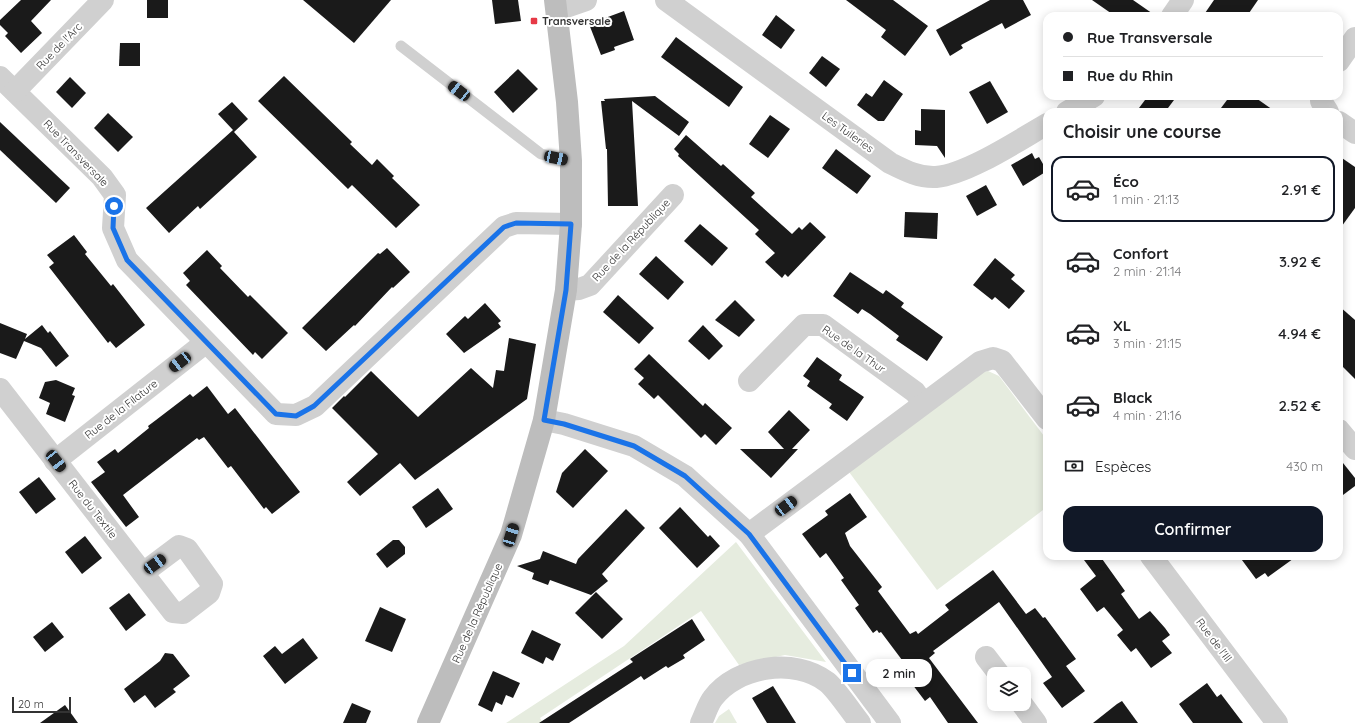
<!DOCTYPE html>
<html lang="fr">
<meta charset="utf-8">
<style>
:root{--surface:#fff;--page:#f2f2f2;--text:#202124;--muted:#757577;--line:#e0e0e0;--accent:#111827}
body{margin:0;font-family:Quicksand,sans-serif;background:var(--page);color:var(--text);height:100vh;display:flex;flex-direction:column;font-size:15px;white-space:nowrap}
*{box-sizing:border-box;margin:0}
p{font-size:13px;color:var(--muted)}
.icon{flex:none;width:22px;height:22px;fill:none;stroke:currentColor;stroke-width:2;stroke-linecap:round;stroke-linejoin:round}
.map{position:relative;flex:1;overflow:hidden}
.drawer{position:absolute;left:1043px;top:108px;width:300px;height:452px;display:flex;flex-direction:column;background:var(--surface);border-radius:12px;box-shadow:0 2px 10px #0003}
.drawer>*{flex:none}
.top-card{position:absolute;left:1043px;top:12px;width:300px;height:88px;border-radius:12px;box-shadow:0 2px 10px #0003;display:grid;align-content:center;height:88px;padding:0 20px;background:var(--surface)}
.tools{position:absolute;left:987px;top:667px;display:grid;gap:8px}
.tools a{display:grid;place-items:center;width:44px;height:44px;border-radius:8px;background:var(--surface);box-shadow:0 2px 10px #0003;font-size:20px}
.scale{position:absolute;left:12px;bottom:10px;width:59px;box-sizing:border-box;padding-left:4px;border:2px solid #333;border-top:0;font-size:11px;line-height:14px;white-space:nowrap;color:#333;-webkit-text-stroke:3px #fff;paint-order:stroke}
.end{position:absolute;width:18px;height:18px;margin:-9px;border:5px solid #1a73e8;background:#fff;box-shadow:0 0 0 2px #fff}
.from{border-radius:50%}
.bubble{position:absolute;height:28px;border-radius:12px;background:var(--surface);box-shadow:0 2px 10px #0003;font-size:13px;font-weight:600;line-height:28px;text-align:center}
.car{position:absolute;width:12px;height:24px;margin:-12px -6px;border-radius:5px;box-shadow:0 0 3px 1px #0007;background:linear-gradient(#222 24%,#8ab4d8 0 40%,#222 0 76%,#8ab4d8 0 86%,#222 0)}
.top-card b{display:flex;align-items:center;gap:14px;height:38px;font-size:15px}
.top-card b+b{border-top:1px solid var(--line)}
.top-card i{width:10px;height:10px;background:var(--text)}
ul{padding:0;list-style:none}
li{display:flex;align-items:center;gap:12px;height:66px;margin:0 8px 6px;padding:0 12px;border:2px solid transparent;border-radius:12px}
li div{flex:1}
li b{display:block;font-size:15px}
li em{font-style:normal;font-weight:600}
li.active{border-color:var(--accent)}
li>.icon{width:36px;height:36px;stroke-width:1.5}
h2{padding:0 20px;font-size:18px;line-height:48px}
.pay{display:flex;align-items:center;gap:10px;height:44px;padding:0 20px;font-size:15px}
.pay p{margin-inline-start:auto}
.button{display:flex;gap:8px;margin-top:auto;padding:8px 20px}
.button a{flex:1;height:46px;border-radius:12px;background:var(--accent);color:#fff;font-size:16px;font-weight:600;line-height:46px;text-align:center}
.map>svg:first-child{display:block}
</style>
<div class="map">
<svg width="1355" height="723" viewBox="0 0 1355 723">
<rect width="100%" height="100%" fill="#fff"/>
<!-- green -->
<g fill="#e6ecdf">
<path d="M988 371 999 376 1047 440V507L937 590 849 472 980 373Z"/>
<path d="M736 542 826 662 785 655 739 665 701 611 540 718 543 723H506L624 646Z"/>
<path d="M729 709 737 723H715L719 716Z"/>
</g>
<!-- building -->
<g fill="#1a1a1a">
<path d="M21 0H51L31 21 42 33 21 53 5 36 8 33 0 25V20Z"/>
<rect x="147" y="0" width="21" height="18"/>
<path d="M303 0H391L354 43Z"/>
<path d="M492 0H518L521 21 495 24Z"/>
<path d="M846 0H893L928 26 905 56 881 37 886 30Z"/>
<path d="M990 0H1023L1031 15 1005 29 1002 23 961 45 963 48 950 56 936 30Z"/>
<path d="M1092 0H1133L1156 16H1115Z"/>
<path d="M1214 0H1258L1247 16H1203Z"/>
<path d="M624 11 634 40 614 47 615 50 601 55 589 24Z"/>
<path d="M776 15 795 30 781 49 762 35Z"/>
<path d="M676 37 743 87 729 107 661 57Z"/>
<path d="M120 43H140V66H119Z"/>
<path d="M822 56 840 69 826 87 809 73Z"/>
<path d="M518 69 538 89 513 113 494 92Z"/>
<path d="M284 76 352 142 350 144 372 165 377 159 394 176 392 178 420 205 396 228 352 185 348 189 258 101Z"/>
<path d="M70 77 86 93 72 108 56 92Z"/>
<path d="M884 80 903 94 884 121H878L857 105 866 93 872 97Z"/>
<path d="M990 81 1008 112 987 124 969 92Z"/>
<path d="M655 96 689 122 679 136 632 101 638 206H608L607 149H606L601 101H605L604 99Z"/>
<path d="M1148 96H1177L1165 112H1136Z"/>
<path d="M1230 96H1253L1276 112H1218Z"/>
<path d="M232 102 248 119 234 132 257 157 200 209 198 206 169 233 146 208 233 130 218 114Z"/>
<path d="M921 109 945 110V158L937 146 915 145V130L921 131Z"/>
<path d="M108 113 133 137 118 152 94 128Z"/>
<path d="M770 115 790 129 768 158 749 144Z"/>
<path d="M0 122 70 188 56 203 0 150Z"/>
<path d="M686 135 721 166 723 164 755 193 751 197 792 234 799 227 802 230 810 222 826 237 788 277 785 274 782 278 765 262 775 253 755 234 759 230 678 156 679 154 674 149Z"/>
<path d="M836 149 871 176 857 194 822 168Z"/>
<path d="M1032 153 1035 159 1039 157 1047 171 1023 186 1011 165Z"/>
<path d="M1339 156 1355 167V208L1339 230Z"/>
<path d="M986 185 997 205 977 216 966 196Z"/>
<path d="M905 212 938 213 937 239 904 237Z"/>
<path d="M700 224 728 248 712 266 684 241Z"/>
<path d="M74 235 87 252 85 254 111 286 113 284 145 325 116 348 110 341 108 343 49 267 54 263 47 255Z"/>
<path d="M387 248 410 272 393 288 392 287 355 326 354 325 326 351 302 328 378 253 380 254Z"/>
<path d="M207 250 222 266 220 268 248 297 250 295 288 333 262 359 255 352 253 355 186 285 190 281 183 273Z"/>
<path d="M656 256 684 282 668 300 639 274Z"/>
<path d="M995 258 1015 275 1011 279 1025 291 1009 309 995 297 992 300 973 285Z"/>
<path d="M850 272 883 294 886 290 904 303 901 307 943 337 927 361 896 340 899 336 870 314 862 309 858 314 833 296Z"/>
<path d="M618 295 654 328 639 344 603 312Z"/>
<path d="M735 300 755 320 739 337 715 320Z"/>
<path d="M485 303 501 321 498 323 501 327 464 353 446 334 465 316 468 319Z"/>
<path d="M1339 306 1355 320V379L1339 363Z"/>
<path d="M0 323 27 334 25 339 42 325 48 333 50 331 69 356 56 367 41 348 24 341 16 359 0 353Z"/>
<path d="M703 325 723 346 709 360 688 341Z"/>
<path d="M509 338 536 344 527 399 415 480 400 463 360 496 347 482 378 454 332 408 344 396 345 397 371 371 418 417 471 368 493 388 496 370 504 371Z"/>
<path d="M649 354 703 406 705 403 732 428 716 445 705 434 701 438 658 395 654 399 638 384 644 378 634 369Z"/>
<path d="M817 357 842 375 839 380 864 397 847 421 829 408 832 404 807 386 810 381 803 376Z"/>
<path d="M56 380 75 388 72 395 75 396 65 422 46 414 50 403 39 398 45 382Z"/>
<path d="M207 386 228 414 235 408 300 492 272 514 266 507 264 509 231 466 228 468 204 437 199 440 197 438 123 495 139 517 126 527 91 482 105 472 97 462 115 449 118 453 149 428 148 426 156 420 190 394 193 397Z"/>
<path d="M789 410 810 430 792 449H798L771 478 740 449H784L768 432Z"/>
<path d="M585 449 608 471 573 508 556 492 562 473Z"/>
<path d="M1339 458 1355 478V486L1339 498Z"/>
<path d="M39 477 56 499 36 514 19 492Z"/>
<path d="M438 488 453 509 426 528 412 507Z"/>
<path d="M850 493 867 517 845 533 850 546 882 587 878 591 910 634 916 631 918 634 949 610 945 605 993 570 1026 614 1035 608 1043 618 1045 617 1076 659 1066 666 1085 691 1062 708 1043 683 1052 677 999 602 933 651 935 653 929 658 978 723H948L930 697 925 701 906 676 911 672 881 632 879 633 877 630 873 633 855 608 859 605 841 580 844 578 826 553 820 558 802 534 828 515 825 511Z"/>
<path d="M680 507 708 537 710 535 720 546 697 568 659 528Z"/>
<path d="M626 509 645 528 602 574 608 581 591 595 550 580 548 585 532 579 534 573 517 566 540 559 543 551 576 564 578 559Z"/>
<path d="M85 536 102 558 82 574 65 552Z"/>
<path d="M393 540H399L405 547V554L387 568 376 554Z"/>
<path d="M1081 556H1100L1125 591 1121 594 1139 619 1150 611 1165 628 1170 635 1162 641 1172 653 1151 668 1136 648 1131 652 1117 635 1123 630 1104 607 1097 612 1080 589 1096 576Z"/>
<path d="M1239 556H1297L1268 577 1265 573 1256 579Z"/>
<path d="M596 592 623 619 602 639 575 613Z"/>
<path d="M129 593 146 615 126 631 109 608Z"/>
<path d="M380 607 406 619 392 652 365 641Z"/>
<path d="M692 619 705 640 683 655 685 658 668 668 666 666 644 680 641 676 569 723H539L633 662 630 659Z"/>
<path d="M52 622 64 637 45 652 33 637Z"/>
<path d="M532 630 561 644 553 661 546 657 543 664 521 653Z"/>
<path d="M303 638 318 658 285 684 263 656 275 646 282 654Z"/>
<path d="M165 653 173 654 190 676 173 689 176 692 155 708 145 695 134 703 124 689 160 661Z"/>
<path d="M493 671 520 683 513 698 506 695 502 705 496 702 492 712 478 705Z"/>
<path d="M1207 683 1217 697 1221 694 1243 723H1193L1179 704Z"/>
<path d="M773 686 796 723H767L752 698Z"/>
<path d="M1122 701 1138 723H1093L1117 704Z"/>
<path d="M352 703 371 711 366 723H343Z"/>
<path d="M65 705 78 723H40Z"/>
</g>
<g fill="none" stroke-linecap="round" stroke-linejoin="round">
<!-- lane -->
<path stroke="#d0d0d0" stroke-width="11" d="M401 46 541 154 571 161"/>
<!-- street -->
<g stroke="#d0d0d0" stroke-width="22">
<path d="M666 0 890 163C904 170 919 178 936 177 968 174 1019 140 1047 124"/>
<path d="M557 10 586 0"/>
<path d="M1172 16 1183 0"/>
<path d="M1339 61 1355 38"/>
<path d="M0 77 102 177 115 195 113 228 127 260 276 414 296 415 315 406 504 227 516 223 571 224"/>
<path d="M15 91 103 0"/>
<path d="M1321 96V101L1328 112"/>
<path d="M1067 112 1094 96"/>
<path d="M1339 122 1355 133"/>
<path d="M566 290 579 289 590 285 673 195"/>
<path d="M749 381 804 325H823L915 392 923 403"/>
<path d="M0 389 173 612 183 613 209 593 212 584 187 549 179 546 143 573"/>
<path d="M544 420 564 424 634 446 685 476 749 534 890 723"/>
<path d="M1339 430 1355 449"/>
<path d="M55 461 205 343"/>
<path d="M749 534 980 362 993 358 1002 361 1047 419"/>
<path d="M1151 556 1277 723"/>
<path d="M986 657 999 674"/>
<path d="M1022 704 1036 723"/>
<path d="M701 723C705 715 708 704 713 698 737 666 795 657 827 682 837 690 851 712 860 723"/>
</g>
<!-- secondary -->
<path stroke="#bdbdbd" stroke-width="22" d="M428 723 511 535 544 420 566 290 571 224V161L567 102 555 0"/>
</g>
<g fill="none" stroke-linecap="round" stroke-linejoin="round">
<!-- route -->
<path stroke="#1a73e8" stroke-width="5" d="M114 206 113 228 127 260 276 414 296 416 314 406 504 227 516 223 571 224 566 290 544 420 564 424 634 446 685 476 749 534 852 673"/>
</g>
<!-- markers -->
<rect fill="#e63946" stroke="#fff" stroke-width="1.5" x="530" y="17" width="8" height="8" rx="2"/>
<g text-anchor="middle" stroke-width="4" stroke-linejoin="round" paint-order="stroke">
<!-- poi labels -->
<g font-size="11" font-weight="bold" fill="#333" stroke="#fff" text-anchor="start">
<text x="542" y="25">Transversale</text>
</g>
<!-- street labels -->
<g font-size="11" fill="#333" stroke="#fff">
<text transform="translate(59 46) rotate(-46)" y="4">Rue de l'Arc</text>
<text transform="translate(848 132) rotate(36)" y="4">Les Tuileries</text>
<text transform="translate(76 153) rotate(46)" y="4">Rue Transversale</text>
<text transform="translate(631 240) rotate(-47)" y="4">Rue de la République</text>
<text transform="translate(854 349) rotate(35)" y="4">Rue de la Thur</text>
<text transform="translate(121 409) rotate(-38)" y="4">Rue de la Filature</text>
<text transform="translate(93 509) rotate(52)" y="4">Rue du Textile</text>
<text transform="translate(477 613) rotate(-66)" y="4">Rue de la République</text>
<text transform="translate(1214 640) rotate(53)" y="4">Rue de l'Ill</text>
</g>
</g>
</svg>
<div class="tools">
<a><svg class="icon" aria-label="layers" viewBox="0 0 24 24"><path d="M12 4l9 5-9 5-9-5zM3 14l9 5 9-5"/></svg></a>
</div>
<div class="scale">20 m</div>
<i class="end from" style="left:114px;top:206px"></i>
<i class="end" style="left:852px;top:673px"></i>
<div class="bubble" style="left:866px;top:659px;width:66px">2 min</div>
<i class="car" style="left:459px;top:91px;rotate:308deg"></i>
<i class="car" style="left:556px;top:158px;rotate:102deg"></i>
<i class="car" style="left:180px;top:362px;rotate:232deg"></i>
<i class="car" style="left:56px;top:461px;rotate:142deg"></i>
<i class="car" style="left:786px;top:506px;rotate:53deg"></i>
<i class="car" style="left:511px;top:535px;rotate:17deg"></i>
<i class="car" style="left:155px;top:564px;rotate:54deg"></i>
<div class="top-card">
<b><i class="from"></i>Rue Transversale</b>
<b><i></i>Rue du Rhin</b>
</div>
<section class="drawer">
<h2>Choisir une course</h2>
<ul>
<li class="active"><svg class="icon" aria-label="car" viewBox="0 0 24 24"><path d="M5 17H2v-5l4-1 3-4h7l3 4 3 1v5h-3M9 17h6M6 11h13"/><circle cx="7" cy="17" r="2"/><circle cx="17" cy="17" r="2"/></svg><div><b>Éco</b><p>1 min · 21:13</p></div><em>2.91 €</em></li>
<li><svg class="icon" aria-label="car" viewBox="0 0 24 24"><path d="M5 17H2v-5l4-1 3-4h7l3 4 3 1v5h-3M9 17h6M6 11h13"/><circle cx="7" cy="17" r="2"/><circle cx="17" cy="17" r="2"/></svg><div><b>Confort</b><p>2 min · 21:14</p></div><em>3.92 €</em></li>
<li><svg class="icon" aria-label="car" viewBox="0 0 24 24"><path d="M5 17H2v-5l4-1 3-4h7l3 4 3 1v5h-3M9 17h6M6 11h13"/><circle cx="7" cy="17" r="2"/><circle cx="17" cy="17" r="2"/></svg><div><b>XL</b><p>3 min · 21:15</p></div><em>4.94 €</em></li>
<li><svg class="icon" aria-label="car" viewBox="0 0 24 24"><path d="M5 17H2v-5l4-1 3-4h7l3 4 3 1v5h-3M9 17h6M6 11h13"/><circle cx="7" cy="17" r="2"/><circle cx="17" cy="17" r="2"/></svg><div><b>Black</b><p>4 min · 21:16</p></div><em>2.52 €</em></li>
</ul>
<div class="pay"><svg class="icon" aria-label="cash" viewBox="0 0 24 24"><path d="M3 7h18v10H3z"/><circle cx="12" cy="12" r="2"/></svg>Espèces<p>430 m</p></div>
<div class="button"><a>Confirmer</a></div>
</section>
</div>
